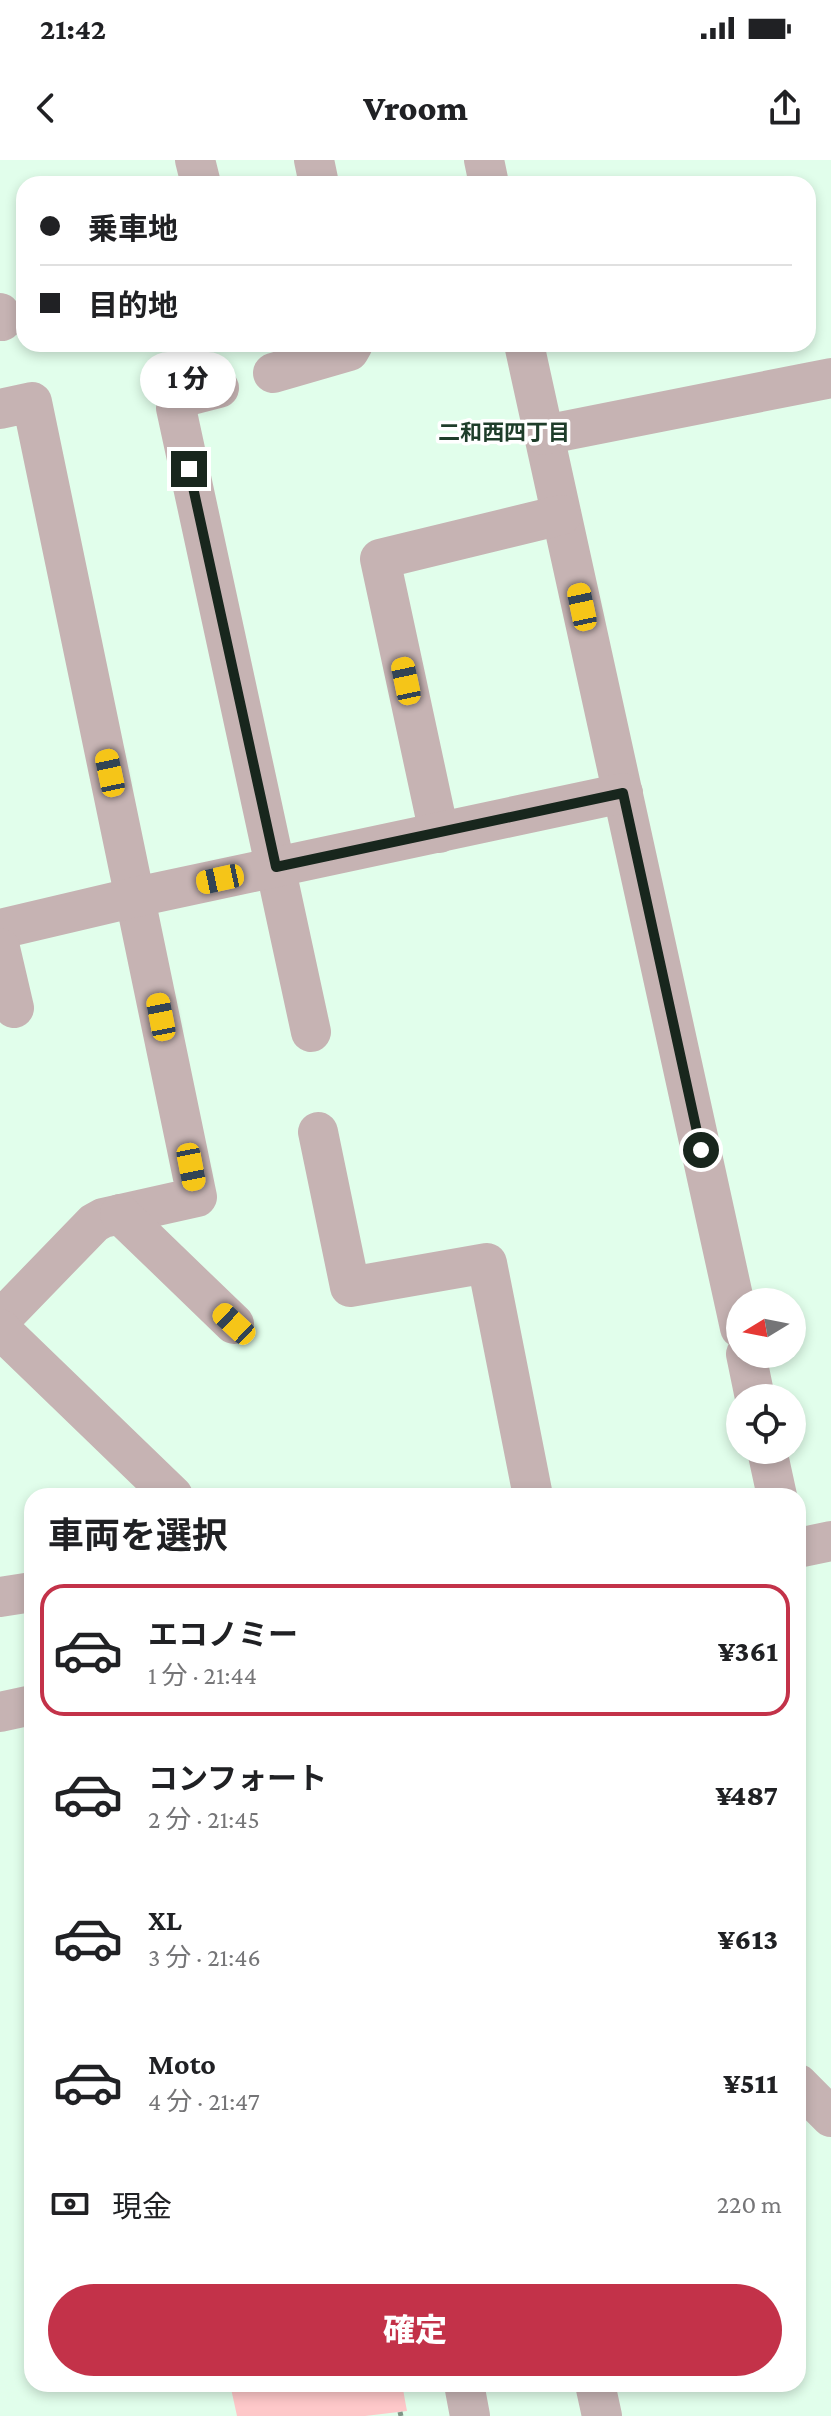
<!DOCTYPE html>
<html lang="ja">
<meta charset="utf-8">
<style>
:root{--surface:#fff;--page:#f2f2f2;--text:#202124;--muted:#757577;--line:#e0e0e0;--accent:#c33249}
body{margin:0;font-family:"Crimson Pro","Noto Sans JP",serif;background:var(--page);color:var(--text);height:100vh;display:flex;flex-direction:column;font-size:30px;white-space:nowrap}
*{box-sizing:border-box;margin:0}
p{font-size:26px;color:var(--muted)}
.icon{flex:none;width:44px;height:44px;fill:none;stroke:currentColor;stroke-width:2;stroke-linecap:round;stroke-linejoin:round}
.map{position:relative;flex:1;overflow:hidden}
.side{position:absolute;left:24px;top:1328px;width:782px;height:904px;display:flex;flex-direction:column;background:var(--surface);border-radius:24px;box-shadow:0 4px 12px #0003}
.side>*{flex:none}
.guide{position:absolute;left:16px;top:16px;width:800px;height:176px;border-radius:24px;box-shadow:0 4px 12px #0003;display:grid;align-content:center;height:176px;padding:0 24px;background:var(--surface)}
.needle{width:52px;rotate:260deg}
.fabs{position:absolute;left:726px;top:1128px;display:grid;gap:16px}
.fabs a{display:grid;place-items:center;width:80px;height:80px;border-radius:50%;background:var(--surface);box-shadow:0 4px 12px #0003;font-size:40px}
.end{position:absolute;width:36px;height:36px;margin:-18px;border:10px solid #18261d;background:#fff;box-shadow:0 0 0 4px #fff}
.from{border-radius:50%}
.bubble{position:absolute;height:56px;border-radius:28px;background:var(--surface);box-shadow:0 4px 12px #0003;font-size:26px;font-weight:800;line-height:56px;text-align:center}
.car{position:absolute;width:24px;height:48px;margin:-24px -12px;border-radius:10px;box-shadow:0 0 6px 2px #0007;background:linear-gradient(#f5c518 24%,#345 0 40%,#f5c518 0 76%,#345 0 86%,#f5c518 0)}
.guide b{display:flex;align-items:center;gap:28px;height:76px;font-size:30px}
.guide b+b{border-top:2px solid var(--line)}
.guide i{width:20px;height:20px;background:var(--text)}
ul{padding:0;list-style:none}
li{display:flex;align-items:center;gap:24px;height:132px;margin:0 16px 12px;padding:0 8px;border:4px solid transparent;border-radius:24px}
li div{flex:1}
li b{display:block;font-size:30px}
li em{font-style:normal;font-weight:800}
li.current{border-color:var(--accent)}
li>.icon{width:72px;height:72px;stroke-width:1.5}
h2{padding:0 24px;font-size:36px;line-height:96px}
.pay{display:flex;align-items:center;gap:20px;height:88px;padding:0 24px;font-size:30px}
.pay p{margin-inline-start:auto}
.primary-button{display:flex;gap:16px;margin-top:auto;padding:16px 24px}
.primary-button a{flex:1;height:92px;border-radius:48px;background:var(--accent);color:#fff;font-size:32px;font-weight:800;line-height:92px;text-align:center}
.status{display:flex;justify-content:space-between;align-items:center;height:56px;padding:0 40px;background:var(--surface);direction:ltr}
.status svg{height:22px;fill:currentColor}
header{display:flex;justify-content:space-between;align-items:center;height:104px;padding:0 24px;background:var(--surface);font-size:36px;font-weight:800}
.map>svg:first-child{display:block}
</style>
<div class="status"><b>21:42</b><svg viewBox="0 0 49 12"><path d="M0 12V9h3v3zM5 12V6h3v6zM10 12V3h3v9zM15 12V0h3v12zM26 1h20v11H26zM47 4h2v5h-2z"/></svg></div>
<header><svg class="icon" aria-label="back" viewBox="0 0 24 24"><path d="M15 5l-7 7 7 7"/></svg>Vroom<svg class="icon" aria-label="share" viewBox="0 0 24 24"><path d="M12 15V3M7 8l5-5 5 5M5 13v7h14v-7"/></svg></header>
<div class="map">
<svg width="831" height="2256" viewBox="0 0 831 2256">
<rect width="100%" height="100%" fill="#e1feeb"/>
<!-- green -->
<path fill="#fec8c9" d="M230 2224H402L407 2251 365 2256H237Z"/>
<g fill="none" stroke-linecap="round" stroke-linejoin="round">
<!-- path -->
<path stroke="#7f9586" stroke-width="5" stroke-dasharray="6 6" stroke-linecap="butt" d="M400 2252 401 2256"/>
<!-- minor -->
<g stroke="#c6b3b3" stroke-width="40">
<path d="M195 0 201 24"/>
<path d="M314 0 319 24"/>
<path d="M484 0 489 24"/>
<path d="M0 153 2 161"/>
<path d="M524 184 740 1168"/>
<path d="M273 213 349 191 353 184"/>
<path d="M219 228 180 238 176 248 311 872"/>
<path d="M0 249 32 242 197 1037 103 1058 94 1063 0 1160"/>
<path d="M544 275 831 218"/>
<path d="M439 673 380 399 561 355"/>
<path d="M0 769 136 737 623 633"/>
<path d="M0 788 14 848"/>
<path d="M318 972 350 1127 487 1103 533 1336"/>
<path d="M120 1054 234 1164"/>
<path d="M0 1169 173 1336"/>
<path d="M746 1194 755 1238"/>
<path d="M767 1290 777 1336"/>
<path d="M798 1388 831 1381"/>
<path d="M0 1437 32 1432"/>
<path d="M0 1552 32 1545"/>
<path d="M798 1924 831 1957"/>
<path d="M464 2224 470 2256"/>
<path d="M595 2224 602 2256"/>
</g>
</g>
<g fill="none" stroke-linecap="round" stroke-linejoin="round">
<!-- route -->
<path stroke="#18261d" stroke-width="10" d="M189 309 276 707 623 633 701 990"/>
</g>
<g text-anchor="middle" stroke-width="7" stroke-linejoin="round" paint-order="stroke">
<!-- neighbourhood labels -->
<g font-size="22" font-weight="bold" fill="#1e3d2a" stroke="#fff">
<text x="504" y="280">二和西四丁目</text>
</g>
</g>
</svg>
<div class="fabs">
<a><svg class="needle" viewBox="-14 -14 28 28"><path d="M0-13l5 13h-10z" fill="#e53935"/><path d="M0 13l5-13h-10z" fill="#757577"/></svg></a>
<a><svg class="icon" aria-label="locate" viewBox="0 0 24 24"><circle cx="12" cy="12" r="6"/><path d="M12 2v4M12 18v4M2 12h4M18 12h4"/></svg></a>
</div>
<i class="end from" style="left:701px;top:990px"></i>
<i class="end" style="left:189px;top:309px"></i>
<div class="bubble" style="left:140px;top:192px;width:96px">1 分</div>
<i class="car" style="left:582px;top:447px;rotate:348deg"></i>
<i class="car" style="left:406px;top:521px;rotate:348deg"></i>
<i class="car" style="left:110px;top:613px;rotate:348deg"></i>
<i class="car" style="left:220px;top:719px;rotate:258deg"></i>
<i class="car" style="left:161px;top:857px;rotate:349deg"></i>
<i class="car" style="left:191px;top:1007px;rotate:169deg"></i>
<i class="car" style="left:234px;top:1164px;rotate:313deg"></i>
<div class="guide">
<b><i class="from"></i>乗車地</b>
<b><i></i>目的地</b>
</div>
<section class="side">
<h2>車両を選択</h2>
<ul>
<li class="current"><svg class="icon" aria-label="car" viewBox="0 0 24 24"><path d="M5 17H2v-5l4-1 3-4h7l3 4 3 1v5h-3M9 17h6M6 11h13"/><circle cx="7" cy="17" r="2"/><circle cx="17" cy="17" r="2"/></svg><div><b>エコノミー</b><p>1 分 · 21:44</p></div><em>¥361</em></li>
<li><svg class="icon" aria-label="car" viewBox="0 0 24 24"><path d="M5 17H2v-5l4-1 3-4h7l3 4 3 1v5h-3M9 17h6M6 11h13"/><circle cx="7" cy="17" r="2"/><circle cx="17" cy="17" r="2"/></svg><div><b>コンフォート</b><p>2 分 · 21:45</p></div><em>¥487</em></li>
<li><svg class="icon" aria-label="car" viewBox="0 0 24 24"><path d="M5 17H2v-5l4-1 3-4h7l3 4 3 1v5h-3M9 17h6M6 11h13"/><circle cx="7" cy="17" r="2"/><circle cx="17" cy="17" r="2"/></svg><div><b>XL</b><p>3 分 · 21:46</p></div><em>¥613</em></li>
<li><svg class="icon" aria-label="car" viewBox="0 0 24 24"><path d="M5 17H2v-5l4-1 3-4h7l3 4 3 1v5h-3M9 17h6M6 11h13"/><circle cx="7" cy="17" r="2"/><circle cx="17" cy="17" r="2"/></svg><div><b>Moto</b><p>4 分 · 21:47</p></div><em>¥511</em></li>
</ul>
<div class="pay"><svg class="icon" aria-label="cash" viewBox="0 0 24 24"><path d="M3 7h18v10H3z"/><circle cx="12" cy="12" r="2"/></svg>現金<p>220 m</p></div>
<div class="primary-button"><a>確定</a></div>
</section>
</div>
